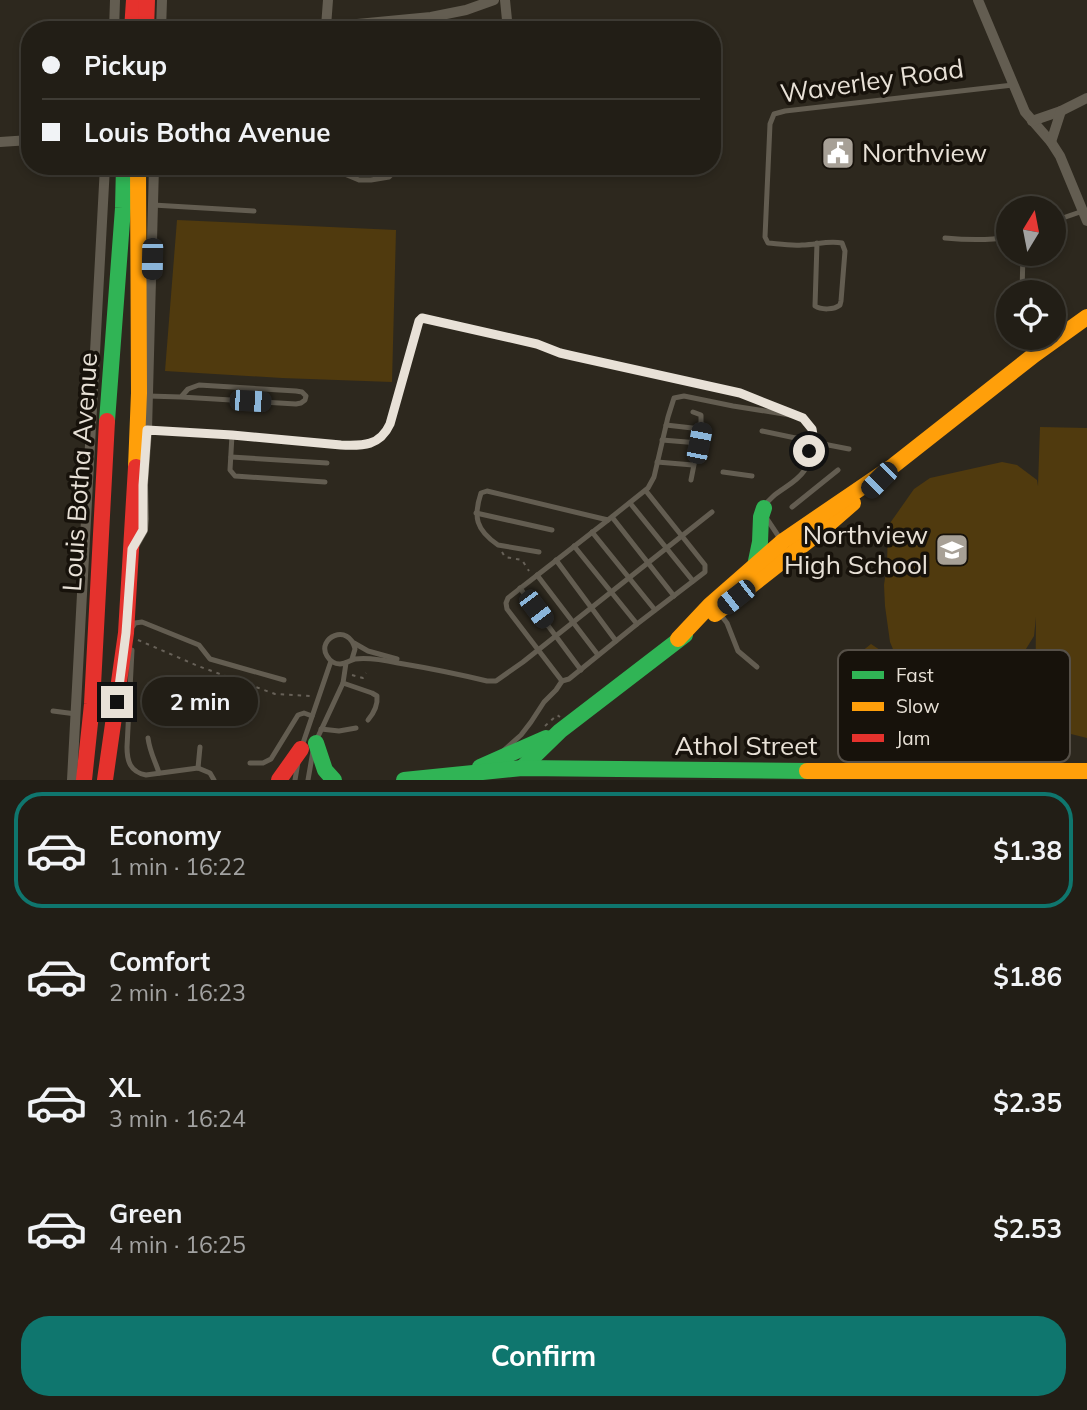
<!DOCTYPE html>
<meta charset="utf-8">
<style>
:root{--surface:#221e16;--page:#2a271f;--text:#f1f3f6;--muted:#a2a2a1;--line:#3f3c35;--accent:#0f766e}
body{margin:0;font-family:Mulish,sans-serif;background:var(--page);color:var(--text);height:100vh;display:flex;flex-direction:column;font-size:26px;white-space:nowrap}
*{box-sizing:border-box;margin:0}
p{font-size:23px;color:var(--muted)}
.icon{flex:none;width:38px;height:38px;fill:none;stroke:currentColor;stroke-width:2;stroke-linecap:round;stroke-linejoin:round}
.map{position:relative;height:780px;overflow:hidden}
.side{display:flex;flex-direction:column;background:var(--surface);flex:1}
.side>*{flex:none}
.top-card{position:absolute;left:21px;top:21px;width:700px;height:154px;border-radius:28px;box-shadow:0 4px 10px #0003,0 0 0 2px var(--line);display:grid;align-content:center;height:154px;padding:0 21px;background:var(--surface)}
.needle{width:46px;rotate:10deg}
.fabs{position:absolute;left:996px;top:196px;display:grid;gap:14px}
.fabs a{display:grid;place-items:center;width:70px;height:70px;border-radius:50%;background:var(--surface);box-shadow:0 4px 10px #0003,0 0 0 2px var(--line);font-size:35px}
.end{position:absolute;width:32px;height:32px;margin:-16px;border:9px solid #e8e1d7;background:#111;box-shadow:0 0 0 4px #111}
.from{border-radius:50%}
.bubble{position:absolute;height:49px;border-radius:24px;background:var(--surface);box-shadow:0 4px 10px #0003,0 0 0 2px var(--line);font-size:23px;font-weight:700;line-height:49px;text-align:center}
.car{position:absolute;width:21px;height:42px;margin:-21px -10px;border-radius:9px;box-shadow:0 0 5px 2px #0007;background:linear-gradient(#222 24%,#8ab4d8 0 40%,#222 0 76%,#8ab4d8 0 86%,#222 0)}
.top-card b{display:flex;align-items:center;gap:24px;height:66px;font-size:26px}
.top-card b+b{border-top:2px solid var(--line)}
.top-card i{width:18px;height:18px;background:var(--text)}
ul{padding:12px 0 0;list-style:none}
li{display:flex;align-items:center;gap:21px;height:116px;margin:0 14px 10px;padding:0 7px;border:4px solid transparent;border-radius:28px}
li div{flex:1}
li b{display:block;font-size:26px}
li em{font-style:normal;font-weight:700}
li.on{border-color:var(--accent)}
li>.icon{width:63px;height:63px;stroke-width:1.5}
.action{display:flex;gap:14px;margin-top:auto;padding:14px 21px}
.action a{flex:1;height:80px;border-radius:28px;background:var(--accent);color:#fff;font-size:28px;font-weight:700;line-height:80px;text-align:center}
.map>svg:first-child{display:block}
</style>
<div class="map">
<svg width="1087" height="780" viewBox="0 0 1087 780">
<rect width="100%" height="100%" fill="#2d281e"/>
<!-- green -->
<g fill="#503a0e">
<path d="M177 220 396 230 392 382 282 378 165 371Z"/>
<path d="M1040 427 1087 428V738L1035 725 1036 617 1034 636 1016 665 1015 692 1005 698 967 701 938 697 921 691 903 673 890 642 885 606 884 585 887 565 888 526 914 489 930 478 1002 462 1017 465 1037 480 1038 486Z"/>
<path d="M871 644 880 650 892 672 922 701 940 699 947 702 951 723 943 748H908L891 752 875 763 856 656Z"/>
</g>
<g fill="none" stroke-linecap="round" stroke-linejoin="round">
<!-- path -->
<g stroke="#676158" stroke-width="2" stroke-dasharray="3.5 5" stroke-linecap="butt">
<path d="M502 552 505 557 522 560 529 571"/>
<path d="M138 640 198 666 275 694 311 696"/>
<path d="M352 675 363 678 366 673"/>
<path d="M545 726 557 715 560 717"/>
</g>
<!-- lane -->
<g stroke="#635d51" stroke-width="5">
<path d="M304 171 335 170 359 180H371L389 177 393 173 395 166"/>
<path d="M153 205 254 211"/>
<path d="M1054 221 1083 211"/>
<path d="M945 238C966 240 987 241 1008 237"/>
<path d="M817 243 815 306C821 310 834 310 840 305L841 301 845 251 842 243C828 240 816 245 802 245 791 246 779 244 768 243L765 237 770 124 774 114 785 111 1013 85"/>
<path d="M1022 292 1023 254"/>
<path d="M148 396 181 397 188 389 199 385 296 391 302 392 306 396 305 400 301 403 296 404 181 397"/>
<path d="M693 412 701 415V429"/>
<path d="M803 418 812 429 813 435"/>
<path d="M666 425 701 429 691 480"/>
<path d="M147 430 232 435 230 470 235 476 325 482"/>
<path d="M762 431 805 440"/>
<path d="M232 435 341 445C363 446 380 446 390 424L419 321 422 318 537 344 573 356 740 393 803 418"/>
<path d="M662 440 699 443"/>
<path d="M818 443 816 446 810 448 805 444 806 437 813 435 816 437 818 443 849 449"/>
<path d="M231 457 327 463"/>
<path d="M657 462 693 465"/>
<path d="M723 472 752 476"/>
<path d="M630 503 693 581"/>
<path d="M764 507C773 491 794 486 804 471 808 465 808 456 810 448"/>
<path d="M792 507 838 470"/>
<path d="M476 513 552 530"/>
<path d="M612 517 674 596"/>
<path d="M767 519 781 540"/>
<path d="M608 520 508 598 506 603 507 609 562 681 569 679 637 624 705 572V565L646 491"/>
<path d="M592 532 655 610"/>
<path d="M574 546 637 624"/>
<path d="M539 552 498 545C476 530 473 517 481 493L487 491 608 520 648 488 654 477 668 417 674 398 684 396 733 406 790 415"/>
<path d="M556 560 616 641"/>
<path d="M537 575 598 655"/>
<path d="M520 588 581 670"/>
<path d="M720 614 727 623 738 651 757 667"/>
<path d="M133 626 135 623 142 622 199 645 210 659 284 680"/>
<path d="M354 643 368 651 397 659"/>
<path d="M132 650 127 747C127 761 130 772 146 775L198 768 210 773 214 780"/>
<path d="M352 659 355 649C349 622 316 638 327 656 330 661 335 664 340 664 346 664 350 660 355 659 369 657 384 660 398 663 428 668 458 674 487 681H496L523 662 712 512"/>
<path d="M343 683 372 693 377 696C378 705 373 714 368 720"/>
<path d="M53 711 76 714"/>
<path d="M321 729 339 731 356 728"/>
<path d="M148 738C150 753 155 760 159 773"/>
<path d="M316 741 343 683 346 663"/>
<path d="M302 746 331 661"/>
<path d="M503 751 521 735 531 722 544 702 556 690 562 681"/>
<path d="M250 763H263L271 759 298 715 304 713 312 716"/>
<path d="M198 768 200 747"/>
<path d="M295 780 298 762"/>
<path d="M308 780 313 751"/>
</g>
<!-- street -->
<g stroke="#635d51" stroke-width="10">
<path d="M505 0 508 30"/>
<path d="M978 0 1025 112 1051 142 1060 156 1087 221"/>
<path d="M326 27 328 0"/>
<path d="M114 30 115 0"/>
<path d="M161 30 162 0"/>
<path d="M294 30 431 17 466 10 494 0"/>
<path d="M1032 121 1061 111 1087 98"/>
<path d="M0 142 30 140"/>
<path d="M1051 142 1061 111"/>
<path d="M134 546 143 530 144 519 143 485 147 430 154 166"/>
<path d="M72 780 105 166"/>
</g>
<!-- fast -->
<g stroke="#30b455" stroke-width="16">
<path d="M107 421 123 208 124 166"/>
<path d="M755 566 760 542 761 517 764 508"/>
<path d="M316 743 325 770 334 780"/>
<path d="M480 767 546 738"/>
<path d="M522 768 560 731 685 635"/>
<path d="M404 780 522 768 807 771"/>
</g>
<!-- slow -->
<g stroke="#ff9f0a" stroke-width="16">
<path d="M136 467 139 393 138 166"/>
<path d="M715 614 822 530 853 503"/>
<path d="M678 639 710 605 783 541 893 466 1034 355 1087 317"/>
<path d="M807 771H1087"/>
</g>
<!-- jam -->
<g stroke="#e5322d" stroke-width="16">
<path d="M132 30 134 0"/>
<path d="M146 30 147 0"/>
<path d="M84 780 92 704 107 421"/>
<path d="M105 780 126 633 136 467"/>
<path d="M279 780 301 749"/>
</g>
</g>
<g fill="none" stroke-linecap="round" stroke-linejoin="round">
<!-- route -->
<path stroke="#e8e1d7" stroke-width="9" d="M117 702 126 633 132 549 143 530V485L147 430 232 435 341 445C363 446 380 446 390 424L419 321 422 318 537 344 560 353 573 356 740 393 803 418 812 429 813 435 818 440 816 446 810 448 809 451"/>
</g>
<!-- icons -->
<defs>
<symbol id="civic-square" viewBox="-11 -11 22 22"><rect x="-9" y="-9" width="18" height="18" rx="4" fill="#a7a096" stroke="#17120b"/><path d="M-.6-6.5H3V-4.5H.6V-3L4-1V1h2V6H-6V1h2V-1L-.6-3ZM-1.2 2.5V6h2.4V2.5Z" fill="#fff"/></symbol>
<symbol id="school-square" viewBox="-11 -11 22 22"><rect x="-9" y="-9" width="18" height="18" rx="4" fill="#a7a096" stroke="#17120b"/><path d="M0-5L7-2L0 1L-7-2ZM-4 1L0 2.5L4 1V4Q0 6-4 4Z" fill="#fff"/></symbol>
</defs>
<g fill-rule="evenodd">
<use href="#civic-square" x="819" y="134" width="38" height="38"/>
<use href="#school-square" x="933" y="531" width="38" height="38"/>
</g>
<g text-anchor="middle" stroke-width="7" stroke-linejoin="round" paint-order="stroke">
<!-- street labels -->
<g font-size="26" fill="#e8e1d7" stroke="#17120b">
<text transform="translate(872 81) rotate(-8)" y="9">Waverley Road</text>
<text transform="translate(80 472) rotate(-86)" y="9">Louis Botha Avenue</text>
<text x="746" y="755">Athol Street</text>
</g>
<!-- poi labels -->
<g font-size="26" fill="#e8e1d7" stroke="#17120b" text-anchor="start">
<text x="862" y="162">Northview</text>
<text x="928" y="544" text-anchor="end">Northview<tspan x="928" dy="30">High School</tspan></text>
</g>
</g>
<!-- legend -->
<rect x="838" y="650" width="232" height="112" rx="10" fill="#17120b" stroke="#565048" stroke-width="2"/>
<rect x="852" y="671" width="32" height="8" fill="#30b455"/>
<rect x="852" y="702" width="32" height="9" fill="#ff9f0a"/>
<rect x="852" y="734" width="32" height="8" fill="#e5322d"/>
<g font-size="19" fill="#e8e1d7">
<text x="896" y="682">Fast</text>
<text x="896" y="713">Slow</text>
<text x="896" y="745">Jam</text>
</g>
</svg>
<div class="fabs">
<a><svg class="needle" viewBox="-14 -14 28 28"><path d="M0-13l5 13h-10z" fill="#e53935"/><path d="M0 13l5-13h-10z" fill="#a2a2a1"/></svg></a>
<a><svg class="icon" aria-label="locate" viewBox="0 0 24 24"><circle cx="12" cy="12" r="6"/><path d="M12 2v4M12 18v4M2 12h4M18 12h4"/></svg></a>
</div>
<i class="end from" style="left:809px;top:451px"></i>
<i class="end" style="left:117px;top:702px"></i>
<div class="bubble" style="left:142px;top:677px;width:116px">2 min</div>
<i class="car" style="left:152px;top:259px;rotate:181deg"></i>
<i class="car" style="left:250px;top:401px;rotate:93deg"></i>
<i class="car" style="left:699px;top:443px;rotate:11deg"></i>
<i class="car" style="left:879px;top:480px;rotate:225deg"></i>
<i class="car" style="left:736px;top:597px;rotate:232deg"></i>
<i class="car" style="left:536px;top:609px;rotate:143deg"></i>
<div class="top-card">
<b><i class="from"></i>Pickup</b>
<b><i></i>Louis Botha Avenue</b>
</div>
</div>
<section class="side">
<ul>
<li class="on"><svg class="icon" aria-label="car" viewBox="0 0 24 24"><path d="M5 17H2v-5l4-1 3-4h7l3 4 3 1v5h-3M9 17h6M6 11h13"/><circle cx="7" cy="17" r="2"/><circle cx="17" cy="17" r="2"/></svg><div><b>Economy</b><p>1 min · 16:22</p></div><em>$1.38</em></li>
<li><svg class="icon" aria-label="car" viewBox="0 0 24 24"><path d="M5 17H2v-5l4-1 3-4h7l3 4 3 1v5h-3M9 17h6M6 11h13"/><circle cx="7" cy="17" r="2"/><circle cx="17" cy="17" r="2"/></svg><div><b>Comfort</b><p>2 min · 16:23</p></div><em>$1.86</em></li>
<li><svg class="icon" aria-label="car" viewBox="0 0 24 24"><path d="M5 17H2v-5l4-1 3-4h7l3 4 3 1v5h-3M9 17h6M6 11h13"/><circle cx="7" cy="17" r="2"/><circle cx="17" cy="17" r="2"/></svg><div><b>XL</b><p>3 min · 16:24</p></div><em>$2.35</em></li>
<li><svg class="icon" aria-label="car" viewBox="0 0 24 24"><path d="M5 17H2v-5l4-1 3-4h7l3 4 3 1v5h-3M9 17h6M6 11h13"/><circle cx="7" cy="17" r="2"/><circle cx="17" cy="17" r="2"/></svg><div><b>Green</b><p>4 min · 16:25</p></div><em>$2.53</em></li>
</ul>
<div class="action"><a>Confirm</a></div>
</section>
